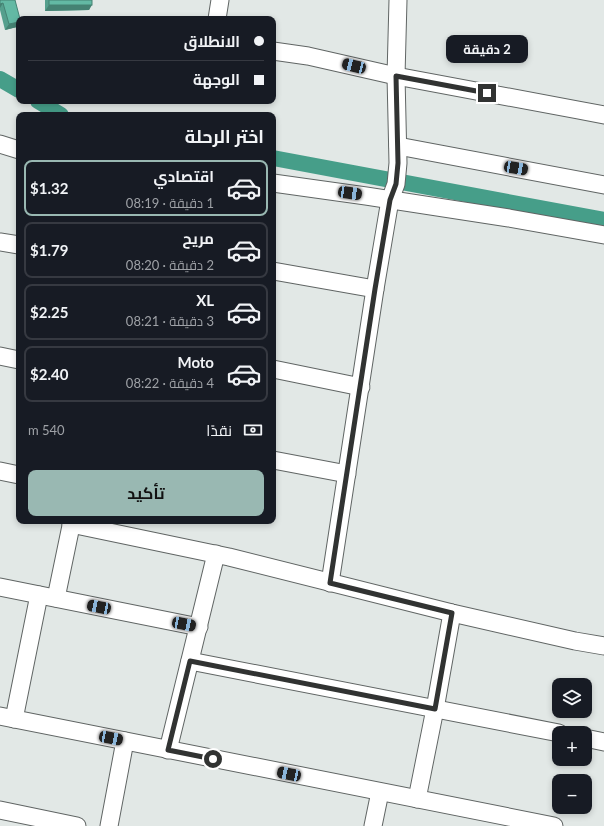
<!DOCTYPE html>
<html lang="ar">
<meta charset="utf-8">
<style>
:root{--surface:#171b24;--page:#20242c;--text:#f1f3f6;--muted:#9ea1a6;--line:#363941;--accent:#99b8b2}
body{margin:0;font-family:Lato,Cairo,sans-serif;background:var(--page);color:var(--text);direction:rtl;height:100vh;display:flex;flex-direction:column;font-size:15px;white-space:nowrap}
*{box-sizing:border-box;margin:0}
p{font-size:13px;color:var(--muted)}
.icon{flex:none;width:22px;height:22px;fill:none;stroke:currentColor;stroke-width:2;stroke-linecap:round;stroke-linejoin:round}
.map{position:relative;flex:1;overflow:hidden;direction:ltr}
.sheet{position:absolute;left:16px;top:112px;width:260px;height:412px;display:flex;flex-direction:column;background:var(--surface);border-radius:8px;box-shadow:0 2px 6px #0003;direction:rtl}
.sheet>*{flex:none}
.banner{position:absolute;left:16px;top:16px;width:260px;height:88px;border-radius:8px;box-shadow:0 2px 6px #0003;direction:rtl;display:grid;align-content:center;height:88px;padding:0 12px;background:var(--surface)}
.tools{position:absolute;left:552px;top:678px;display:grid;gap:8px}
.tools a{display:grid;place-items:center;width:40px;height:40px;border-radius:8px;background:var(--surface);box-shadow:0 2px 6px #0003;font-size:20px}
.end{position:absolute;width:18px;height:18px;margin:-9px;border:5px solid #313332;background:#fff;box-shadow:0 0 0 2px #fff}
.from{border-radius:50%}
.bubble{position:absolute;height:28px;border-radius:8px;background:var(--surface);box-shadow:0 2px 6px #0003;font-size:13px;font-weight:700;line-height:28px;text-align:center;direction:rtl}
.car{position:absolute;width:12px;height:24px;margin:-12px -6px;border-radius:5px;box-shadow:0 0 3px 1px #0007;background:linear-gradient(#222 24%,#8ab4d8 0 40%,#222 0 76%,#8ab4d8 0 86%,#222 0)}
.banner b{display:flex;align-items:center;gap:14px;height:38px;font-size:15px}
.banner b+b{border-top:1px solid var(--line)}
.banner i{width:10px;height:10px;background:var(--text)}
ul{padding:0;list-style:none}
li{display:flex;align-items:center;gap:12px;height:56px;margin:0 8px 6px;padding:0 4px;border:2px solid var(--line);border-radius:8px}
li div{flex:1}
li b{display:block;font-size:15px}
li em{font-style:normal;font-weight:700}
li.active{border-color:var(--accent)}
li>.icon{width:36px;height:36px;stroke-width:1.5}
h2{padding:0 12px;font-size:18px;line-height:48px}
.pay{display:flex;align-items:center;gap:10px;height:44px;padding:0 12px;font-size:15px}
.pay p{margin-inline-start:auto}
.button{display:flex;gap:8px;margin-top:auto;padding:8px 12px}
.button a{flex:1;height:46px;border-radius:8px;background:var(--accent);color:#111;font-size:16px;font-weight:700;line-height:46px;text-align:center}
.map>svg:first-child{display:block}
</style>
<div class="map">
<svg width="604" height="826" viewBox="0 0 604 826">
<rect width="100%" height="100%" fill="#e2e8e6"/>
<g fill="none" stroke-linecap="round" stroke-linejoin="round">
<!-- canal -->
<g stroke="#469e89" stroke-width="16">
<path d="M0 79 19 90"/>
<path d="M38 101 61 115"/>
<path d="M273 158 604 220"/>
</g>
<defs>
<g id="street">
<path d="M217 19 220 0"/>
<path d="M273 51 308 56 396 76 578 110 604 115"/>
<path d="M0 144 19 150"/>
<path d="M398 146 604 185"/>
<path d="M273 183 366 196 509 218 604 235"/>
<path d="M0 242 19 245"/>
<path d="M273 271 375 289"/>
<path d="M0 356 19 360"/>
<path d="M273 369 361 387"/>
<path d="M273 460 347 474"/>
<path d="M0 471 19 475"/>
<path d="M71 524 229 557 452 613 575 641 604 646"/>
<path d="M330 583 375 289 390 200 396 184 398 163 396 76 398 0"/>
<path d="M0 587 199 627"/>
<path d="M56 598 72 521"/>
<path d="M190 661 559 733"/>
<path d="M0 716 554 826"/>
<path d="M14 719 39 595"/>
<path d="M585 738 604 742"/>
<path d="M168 750 216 554"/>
<path d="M417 799 435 709 452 613"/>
<path d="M0 810 77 826"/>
<path d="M109 826 125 741"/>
<path d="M373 826 380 792"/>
</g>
</defs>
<!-- street casing -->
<use href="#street" stroke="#606564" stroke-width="19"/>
<!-- street -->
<use href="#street" stroke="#fff" stroke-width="17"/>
</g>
<!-- wall -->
<g fill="#559f8d">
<path d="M0 0H15L17 27 5 30 0 10Z"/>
<path d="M45 0H92L89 10 45 11Z"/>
</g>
<!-- shaded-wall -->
<g fill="#458273">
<path d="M3 3 0 8V4Z"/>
<path d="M49 5H92L89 10 45 11Z"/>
<path d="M19 22V24L17 27 5 30 9 24Z"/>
</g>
<!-- building -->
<g fill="#63b9a4" stroke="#458273">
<path d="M0 0H15L20 19H19V22L9 24 3 3 0 4Z"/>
<rect x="49" y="0" width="43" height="5"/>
</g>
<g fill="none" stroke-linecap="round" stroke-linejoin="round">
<!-- route -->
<path stroke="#313332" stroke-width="5" d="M213 759 168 750 190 661 435 709 452 613 330 583 375 289 390 200 396 184 398 163 396 76 487 93"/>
</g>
</svg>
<div class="tools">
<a><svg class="icon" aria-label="layers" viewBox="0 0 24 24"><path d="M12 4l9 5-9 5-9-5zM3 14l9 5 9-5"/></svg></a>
<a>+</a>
<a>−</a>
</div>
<i class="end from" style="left:213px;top:759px"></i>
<i class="end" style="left:487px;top:93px"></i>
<div class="bubble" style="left:446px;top:35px;width:82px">2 دقيقة</div>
<i class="car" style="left:354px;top:66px;rotate:284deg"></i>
<i class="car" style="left:516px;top:168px;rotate:100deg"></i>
<i class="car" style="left:350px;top:193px;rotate:98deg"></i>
<i class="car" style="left:99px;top:607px;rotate:281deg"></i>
<i class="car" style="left:184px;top:624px;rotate:101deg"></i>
<i class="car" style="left:111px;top:738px;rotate:101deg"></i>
<i class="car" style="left:289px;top:774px;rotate:282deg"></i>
<div class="banner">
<b><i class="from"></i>الانطلاق</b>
<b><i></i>الوجهة</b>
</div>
<section class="sheet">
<h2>اختر الرحلة</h2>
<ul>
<li class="active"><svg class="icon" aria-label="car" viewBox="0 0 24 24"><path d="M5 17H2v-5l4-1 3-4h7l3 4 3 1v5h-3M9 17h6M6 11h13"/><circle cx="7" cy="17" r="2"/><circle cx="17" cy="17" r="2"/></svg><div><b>اقتصادي</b><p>1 دقيقة · 08:19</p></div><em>$1.32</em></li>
<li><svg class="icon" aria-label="car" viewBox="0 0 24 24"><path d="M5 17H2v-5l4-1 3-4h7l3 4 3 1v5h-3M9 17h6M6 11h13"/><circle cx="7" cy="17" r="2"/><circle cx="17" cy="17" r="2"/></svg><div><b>مريح</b><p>2 دقيقة · 08:20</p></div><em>$1.79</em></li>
<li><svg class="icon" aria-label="car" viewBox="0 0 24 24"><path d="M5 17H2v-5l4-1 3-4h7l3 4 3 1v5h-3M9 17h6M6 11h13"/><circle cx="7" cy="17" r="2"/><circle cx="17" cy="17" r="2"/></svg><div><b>XL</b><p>3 دقيقة · 08:21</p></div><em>$2.25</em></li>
<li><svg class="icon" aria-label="car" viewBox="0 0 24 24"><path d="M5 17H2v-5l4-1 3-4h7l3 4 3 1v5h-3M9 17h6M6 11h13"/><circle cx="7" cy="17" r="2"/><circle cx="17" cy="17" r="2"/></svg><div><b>Moto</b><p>4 دقيقة · 08:22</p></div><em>$2.40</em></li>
</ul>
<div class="pay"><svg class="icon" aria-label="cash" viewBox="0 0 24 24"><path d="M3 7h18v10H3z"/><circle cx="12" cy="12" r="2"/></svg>نقدًا<p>540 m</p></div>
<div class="button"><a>تأكيد</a></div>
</section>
</div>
